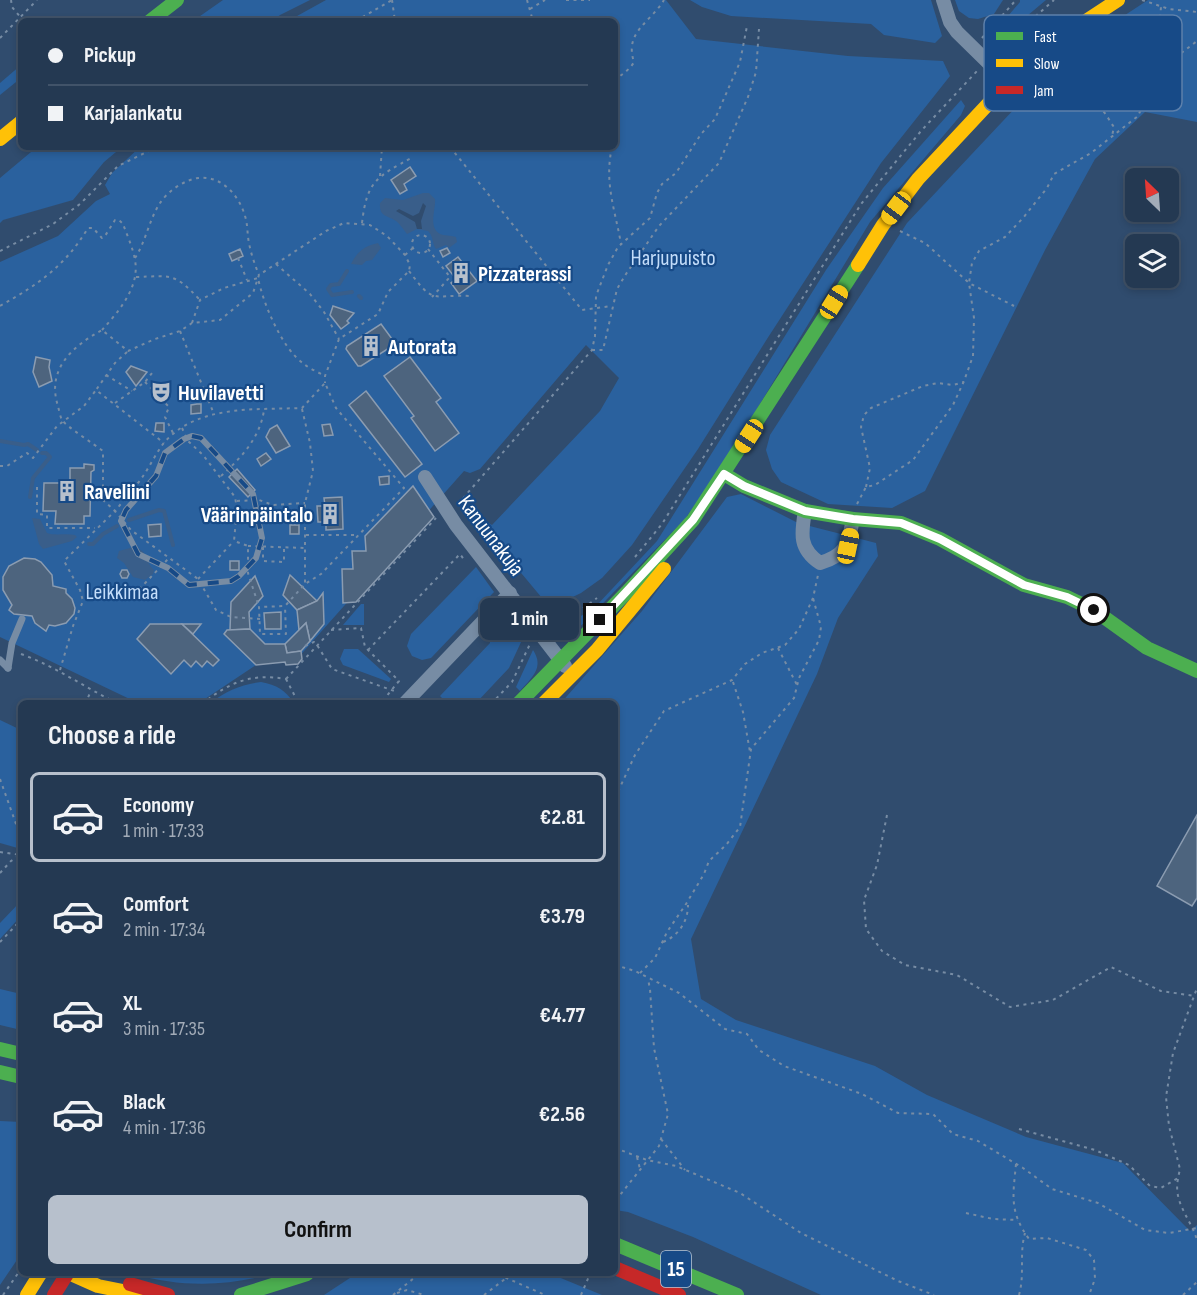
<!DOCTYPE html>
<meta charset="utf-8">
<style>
:root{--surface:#243952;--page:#30445c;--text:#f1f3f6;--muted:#a3acb8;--line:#415369;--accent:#b7c0cc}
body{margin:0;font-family:"Sofia Sans Condensed",sans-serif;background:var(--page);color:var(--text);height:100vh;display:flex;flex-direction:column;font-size:22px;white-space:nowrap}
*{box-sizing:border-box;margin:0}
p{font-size:20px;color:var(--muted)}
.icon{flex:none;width:33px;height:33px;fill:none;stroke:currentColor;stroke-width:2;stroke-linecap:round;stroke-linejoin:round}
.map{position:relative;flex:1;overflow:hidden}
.sheet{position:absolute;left:18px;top:700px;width:600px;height:576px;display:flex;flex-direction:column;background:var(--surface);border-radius:9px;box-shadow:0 3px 9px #0003,0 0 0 2px var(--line)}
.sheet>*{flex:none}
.banner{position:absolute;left:18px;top:18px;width:600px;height:132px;border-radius:9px;box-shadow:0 3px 9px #0003,0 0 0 2px var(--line);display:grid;align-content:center;height:132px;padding:0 30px;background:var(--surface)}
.needle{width:39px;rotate:335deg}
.controls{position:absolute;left:1125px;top:168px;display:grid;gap:12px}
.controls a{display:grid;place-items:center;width:54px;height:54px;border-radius:9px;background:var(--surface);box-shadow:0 3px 9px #0003,0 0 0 2px var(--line);font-size:30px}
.end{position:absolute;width:27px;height:27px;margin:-14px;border:8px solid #fff;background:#111;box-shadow:0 0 0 3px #111}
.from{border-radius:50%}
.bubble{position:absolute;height:42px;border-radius:9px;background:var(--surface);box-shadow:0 3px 9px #0003,0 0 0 2px var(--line);font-size:20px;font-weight:700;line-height:42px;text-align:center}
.car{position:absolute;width:18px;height:36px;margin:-18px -9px;border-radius:8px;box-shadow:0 0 4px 2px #0007;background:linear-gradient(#f5c518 24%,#345 0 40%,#f5c518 0 76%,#345 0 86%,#f5c518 0)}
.banner b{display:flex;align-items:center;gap:21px;height:57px;font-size:22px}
.banner b+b{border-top:2px solid var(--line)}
.banner i{width:15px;height:15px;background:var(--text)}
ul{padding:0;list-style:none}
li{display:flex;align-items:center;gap:18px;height:90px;margin:0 12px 9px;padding:0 18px;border:3px solid transparent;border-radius:9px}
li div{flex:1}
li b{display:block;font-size:22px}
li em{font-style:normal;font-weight:700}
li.on{border-color:var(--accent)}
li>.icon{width:54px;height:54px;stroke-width:1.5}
h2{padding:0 30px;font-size:27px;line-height:72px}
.primary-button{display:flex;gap:12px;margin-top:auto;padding:12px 30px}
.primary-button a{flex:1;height:69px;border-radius:9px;background:var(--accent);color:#111;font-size:24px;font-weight:700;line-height:69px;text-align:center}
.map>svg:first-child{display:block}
</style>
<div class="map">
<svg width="1197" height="1295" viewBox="0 0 1197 1295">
<rect width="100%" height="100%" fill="#304c6e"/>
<!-- green -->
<g fill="#2a619e">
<path d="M223 0H310L280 15 273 21H193Z"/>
<path d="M326 0H666L696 39 848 56 943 61 950 76 881 163 767 339 698 449 632 545 602 578 581 593 554 606 547 604 487 532 485 521 492 525 600 411 619 378 586 345 480 469 470 473 464 471 296 660 256 665 199 703H138L0 637V262L58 236 96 201 110 194 105 185 112 173 140 147H615V21H288Z"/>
<path d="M690 0H931L942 36 935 43 884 35 871 24 731 16 702 7Z"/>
<path d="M955 0H1003L994 14 978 19 969 18 959 11Z"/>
<path d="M1020 0H1046L1015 26 1010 22 1008 16 1020 2Z"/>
<path d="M1148 0H1197V122L1145 112 1095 159 1045 250 925 491 892 508 828 504 781 482 772 469 766 450 770 435 907 223 1019 104 1087 40Z"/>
<path d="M21 65V78L0 95V83Z"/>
<path d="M961 100 965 106 961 115 870 222 726 460 685 519 571 636 562 637 553 632 586 613 597 605 657 541 826 270 883 188Z"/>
<path d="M37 147H122L104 162 73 200 3 220 0 223V178Z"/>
<path d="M741 494 798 523 876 543 878 556 838 618 817 674 691 939 701 999 736 1020 875 1066 927 1095 1026 1137 1123 1163 1190 1231 1197 1225V1295H821L693 1237 628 1212 615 1210V704H560L642 611 727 497Z"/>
<path d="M476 567 494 592 431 658 422 660 412 656 407 646 411 634Z"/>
<path d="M361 604H364V625H343Z"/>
<path d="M507 621 516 623 523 633 522 640 509 668 476 703C463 704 449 706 440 696L490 643V632L499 622Z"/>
<path d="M344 649H358L391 679 389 682 343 665 340 659Z"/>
<path d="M533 650C545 668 531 678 520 691L516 687Z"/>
<path d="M261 682C277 685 285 690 294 703H210C226 691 242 684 261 682Z"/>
<path d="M0 720 21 730V849L0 843Z"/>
<path d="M21 901V916L0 939V923Z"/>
<path d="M0 989 21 994V1030L0 1025Z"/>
<path d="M0 1121 21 1122V1254L0 1285Z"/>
<path d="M134 1274H271C225 1287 179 1287 134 1274Z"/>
<path d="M356 1274H551L602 1295H324Z"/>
</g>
<!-- water -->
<g fill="#395e8a">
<path d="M423 193H429L435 199C436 210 428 227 440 234 444 236 451 235 456 237L457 242 449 248 446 245 436 249C432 244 434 237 428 231L417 229 407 234C404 230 400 224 396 221 387 215 379 217 380 203L385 198 403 200Z"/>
<path d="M378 243 381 248 372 260 366 261 362 265 351 264C357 252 364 246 378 243Z"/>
<path d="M32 518 40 519 47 533C55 536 66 533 75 535L77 537 72 541 43 549 39 544Z"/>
<path d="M130 548C150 548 143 560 154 570L153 574 145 580 133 577 124 563 117 558 119 551Z"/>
</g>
<!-- pier -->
<path fill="#304c6e" d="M423 203 426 206 421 221 422 229H417L415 222 396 211 399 209 413 216 419 213Z"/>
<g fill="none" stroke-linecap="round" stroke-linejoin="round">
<!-- stream -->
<g stroke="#395e8a" stroke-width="4">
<path d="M347 271 339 284 331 285 328 289 332 295 352 292"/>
<path d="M359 296 361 298"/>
<path d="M0 441 24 445 28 444 37 450"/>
<path d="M30 497 33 478 50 457 46 453H42"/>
<path d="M129 520 159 510 164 511 173 545"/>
<path d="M89 544H93L103 534 117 526"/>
</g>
</g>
<!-- building -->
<g fill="#4d647e" stroke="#8b9cb1" stroke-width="1.5">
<path d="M410 167 416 176 404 184 407 190 400 194 391 180Z"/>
<path d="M447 248 450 253 443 257 440 251Z"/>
<path d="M240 249 243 256 232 261 229 254Z"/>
<path d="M458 257 477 281 459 294 451 283 456 279 446 266Z"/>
<path d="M333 306 354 313 347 321 349 323 341 329 330 315Z"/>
<path d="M381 324 395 343 394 345 361 366H358L346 349 347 346Z"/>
<path d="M36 357 50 360 49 367 52 381 39 387 33 372Z"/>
<path d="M410 357 441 398 436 402 459 433 435 451 411 418 414 416 384 376Z"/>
<path d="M131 366 147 372 136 386 126 372Z"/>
<path d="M366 391 422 464 405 477 349 405Z"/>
<path d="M197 404H201V413L191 414V405Z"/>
<path d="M156 423H164V432L155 431Z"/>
<path d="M330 424 333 435 324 436 322 425Z"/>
<path d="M277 425 290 446 276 453 266 437 270 429Z"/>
<path d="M266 453 271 459 261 466 257 459Z"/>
<path d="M84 464 94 465V470L91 472 90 516H84V524H55L56 511H43L44 483H70V468H84Z"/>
<path d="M237 469 255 490 248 497 229 477Z"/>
<path d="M389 476V484L380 485 379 477Z"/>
<path d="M413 486 434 517 356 602 343 603 342 569H353L352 551H366L365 536Z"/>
<path d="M342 497 343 529 326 530V522H318L317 506H325L324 498Z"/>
<path d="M161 524V536L149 537 148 525Z"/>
<rect x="290" y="525" width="9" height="9"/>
<path d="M24 558 35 559 41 562 52 575 53 586 66 589V593L72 599 75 608 74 614 66 623 55 626 49 625 46 631 35 623 32 616 14 614 9 610 12 605 3 590V577L9 566Z"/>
<rect x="230" y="561" width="9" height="9"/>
<path d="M122 570H127L129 574 127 578H122L120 574Z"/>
<path d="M290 575 317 601 297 610 283 595Z"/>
<path d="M255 576 263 596 249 612 250 629 230 630 231 602Z"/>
<path d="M100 587H105L107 591 105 596H100L97 592Z"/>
<path d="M323 593 324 624 310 641 306 623 299 630 297 610 317 601Z"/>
<path d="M281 612V629H265L264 613Z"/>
<path d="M306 623 310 641 301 651 287 653 285 644Z"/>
<path d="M150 624H182L219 660 213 666 207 661 202 667 196 661 191 667 184 660 171 674 137 639Z"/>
<path d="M182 624H201L193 634Z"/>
<path d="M250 629 265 644H285L287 653 301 651 302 659 298 664 286 665 285 662 256 665 224 634 227 630Z"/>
<path d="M1197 815V898L1192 906 1157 886Z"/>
</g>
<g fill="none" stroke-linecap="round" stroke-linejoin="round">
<!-- path -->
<g stroke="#778ca4" stroke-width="2" stroke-dasharray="3 4.5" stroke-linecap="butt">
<path d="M11 0 12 7 21 18"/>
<path d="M392 0 395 21"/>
<path d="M527 0 533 21"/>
<path d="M566 0H590"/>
<path d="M1142 0 1169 9 1197 12"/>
<path d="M530 9 545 0"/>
<path d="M356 21 392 0"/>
<path d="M0 38 37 0"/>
<path d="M982 38 1016 0"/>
<path d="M996 51 1054 0"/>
<path d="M1155 77 1161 39 1159 28 1161 7"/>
<path d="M615 81C621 74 629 71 634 62 624 32 650 23 664 0"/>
<path d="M1025 91C1049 100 1083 92 1103 111 1107 115 1110 122 1114 127L1112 136"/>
<path d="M450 147 582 310 612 306"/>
<path d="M612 147C604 183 615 209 621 244"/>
<path d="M380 176 382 147"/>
<path d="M362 223C367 180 377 177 413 157"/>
<path d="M900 231 925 243 969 283 1014 306"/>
<circle cx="421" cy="244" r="9"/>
<path d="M428 249 450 277 432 297"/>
<path d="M0 251 53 224 80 204 118 166 157 147"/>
<path d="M405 255 413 248"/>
<path d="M135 258C146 241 149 220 160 203 168 191 184 180 198 178 221 175 239 195 245 216 248 225 247 234 249 243 251 254 255 265 259 275"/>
<path d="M238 258 247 280"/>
<path d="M276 264 310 294 324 312 339 339"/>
<path d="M409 271C435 306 431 294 470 296"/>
<path d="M136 277C170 276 174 272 199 299"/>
<path d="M0 306C39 284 65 266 88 228H93L102 238 105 236 115 220H119L123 224C127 235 133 248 135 260 140 287 119 311 102 330"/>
<path d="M192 323 200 300 224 288 258 278C263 303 282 349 304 364 310 369 318 372 325 376"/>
<path d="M180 331 214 414"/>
<path d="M592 350H603L617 289 626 274 659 226 719 163 748 97 756 72 759 29"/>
<path d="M127 352 115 363 96 390 164 443"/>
<path d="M106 375 132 391"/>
<path d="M145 382 169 407 165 417 174 435"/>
<path d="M115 403 145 382 152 373"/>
<path d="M302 409 310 443 313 471 305 503V584"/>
<path d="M182 428 188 441 203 455 235 497 237 509 234 541 248 546V573L259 607"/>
<path d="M0 466H7L27 453 33 458 57 426 84 406 96 390"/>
<path d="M221 476C241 458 260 438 264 410"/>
<path d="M37 487V514L47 515V528H95"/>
<path d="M866 487 870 468 861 427 864 415 871 408 923 386 938 383 953 385 964 382"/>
<path d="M90 499 103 500"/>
<path d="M237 501 259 500 273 505 305 503"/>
<path d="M458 504 592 350 595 336 596 296 608 265 618 247 650 218 657 193 662 184 676 173 701 134 715 119 740 62 747 26"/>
<path d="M857 504 866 487 875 485 913 460 953 405 964 381 973 356 974 318 969 283 972 263 979 251 1005 237 1023 218 1047 188 1054 174 1091 153 1138 116 1154 80 1167 64 1197 41"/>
<path d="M306 535H357"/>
<path d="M248 546 306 548"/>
<path d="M263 547V561L284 562V548"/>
<path d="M635 557 662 524 861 204 921 131 978 70"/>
<path d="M198 579 233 542"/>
<path d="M129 600 169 558"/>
<path d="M260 619 231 617 216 610 198 579 131 530 115 511C124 500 133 490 141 479 149 468 155 455 163 444 196 404 256 410 302 408L325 383 336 408 404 488 321 574 305 584 285 606 259 607 260 634H286L285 606"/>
<path d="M551 627 567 620 597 598"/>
<path d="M331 630 361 628 365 647 399 681 380 704"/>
<path d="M305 646 314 642 317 645 332 669 397 692"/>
<path d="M778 648 797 685"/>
<path d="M368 650 460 554 465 561"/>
<path d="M21 654C57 667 85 688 119 704"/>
<path d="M60 670 73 626 83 601 80 590 64 561 115 511 103 500V451C94 444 67 427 62 420 60 416 59 410 58 406 46 369 73 346 102 330L128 351 155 339 180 331 192 323 220 320 253 293 259 275 326 231 344 223 370 225 387 236 405 255 410 265 409 271 388 292 378 314 339 339 325 376V383"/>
<path d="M286 679 436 518"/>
<path d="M286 679 299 704"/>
<path d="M733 682 743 712 750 752"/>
<path d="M85 704 91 691"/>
<path d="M202 704C230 682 251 673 286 679"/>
<path d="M491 704 512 682 530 644"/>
<path d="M0 779 21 838"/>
<path d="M615 798 635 755 664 711 732 680 745 664 762 653 785 645 799 629 813 598 818 575"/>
<path d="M887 815 877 865 864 900 866 929 882 951 905 965 957 975 1010 1007 1053 1000 1111 967 1161 991 1195 996"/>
<path d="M0 852 21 855"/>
<path d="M0 873 11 861 20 855"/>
<path d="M0 942 21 920"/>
<path d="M663 942C678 936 688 922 688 905"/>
<path d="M615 965 635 971 679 993 725 1029 747 1034 759 1050 784 1066 862 1094 898 1113 933 1114 953 1134 978 1141 1023 1168 1052 1189 1098 1203 1145 1230 1169 1233 1197 1228"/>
<path d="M640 973 655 958 667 932 686 904 704 874 709 861 726 845 740 827 751 749 794 698 799 678 819 640 821 627 813 598"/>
<path d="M1019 1129 1095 1150 1129 1165 1150 1186 1161 1188 1178 1178 1180 1169 1169 1126 1166 1097 1173 1053 1197 988"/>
<path d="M661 1139 685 1170"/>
<path d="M615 1148 647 1160 676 1166 740 1193 801 1233 898 1281 934 1295"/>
<path d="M637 1157 640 1169"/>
<path d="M1016 1164C1013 1196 1009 1211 1029 1239L1047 1238 1086 1250 1094 1260 1095 1279 1089 1295"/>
<path d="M1178 1179C1173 1203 1191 1219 1197 1240"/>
<path d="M615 1199 620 1195 659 1146 668 1114 654 1048 650 989 648 979"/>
<path d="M966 1213 993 1219 1018 1220"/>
<path d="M491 1274 502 1276 545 1295"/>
<path d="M397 1293 407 1290 424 1295"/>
<path d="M3 1295 21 1269"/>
<path d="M393 1295 419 1274"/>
<path d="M484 1295 505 1279"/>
<path d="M581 1295 590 1274"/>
<path d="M1019 1295C1025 1274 1019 1254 1025 1233"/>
<path d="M1183 1295 1197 1282"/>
</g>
<!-- lane -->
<g stroke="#778ca4" stroke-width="7">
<path d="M0 660 8 668"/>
<path d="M8 668 12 643 22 619"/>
</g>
<!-- street -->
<g stroke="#778ca4" stroke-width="14">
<path d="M943 0 950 22 957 32 1009 83"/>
<path d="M425 477 456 525 565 666"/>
<path d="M805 511C801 534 799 549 820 563 847 555 848 544 853 519"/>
<path d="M404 704 510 593"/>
</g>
<!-- fast -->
<g stroke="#4caf50" stroke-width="14">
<path d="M150 21 177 0"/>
<path d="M724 474 744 486 805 511 853 519 901 523 940 539 1024 585 1067 597 1094 610 1147 648 1197 671"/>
<path d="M518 704 627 592 693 520 858 265"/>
<path d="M0 1049 21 1054"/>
<path d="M0 1072 21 1077"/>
<path d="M615 1244 737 1295"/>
<path d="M241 1295 307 1274"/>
</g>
<!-- slow -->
<g stroke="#ffc107" stroke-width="14">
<path d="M0 139 21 122"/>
<path d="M858 265 883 225 918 179 989 103 1039 56 1066 34 1118 0"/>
<path d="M543 704 597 650 664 569"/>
<path d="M71 1274 98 1286 143 1295"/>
<path d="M27 1295 40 1274"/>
</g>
<!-- jam -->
<g stroke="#c62828" stroke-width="14">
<path d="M615 1268 679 1295"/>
<path d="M130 1284 168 1295"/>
<path d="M54 1295 67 1274"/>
</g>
<defs>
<path id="rail" d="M192 436 201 438 253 494 262 538 256 558 239 576 231 581 189 585 168 568 138 554 121 521 126 510 156 476 165 453 184 439Z"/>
</defs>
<!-- rail casing -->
<use href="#rail" stroke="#788ca3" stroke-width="6"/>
<!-- rail -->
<use href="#rail" stroke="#174a87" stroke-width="4" stroke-dasharray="11" stroke-linecap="butt"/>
</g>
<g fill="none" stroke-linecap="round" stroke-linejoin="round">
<!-- route -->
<path stroke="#fff" stroke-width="8" d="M600 620 693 520 724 474 744 486 805 511 853 519 901 523 940 539 1024 585 1067 597 1094 610"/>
</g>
<!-- icons -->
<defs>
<symbol id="building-bare" viewBox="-9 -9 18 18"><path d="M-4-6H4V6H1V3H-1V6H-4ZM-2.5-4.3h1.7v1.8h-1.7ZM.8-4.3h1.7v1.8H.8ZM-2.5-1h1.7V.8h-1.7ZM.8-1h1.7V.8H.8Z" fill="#b7c0cc" stroke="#174a87" stroke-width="2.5" paint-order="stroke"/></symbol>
<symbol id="theatre-bare" viewBox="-9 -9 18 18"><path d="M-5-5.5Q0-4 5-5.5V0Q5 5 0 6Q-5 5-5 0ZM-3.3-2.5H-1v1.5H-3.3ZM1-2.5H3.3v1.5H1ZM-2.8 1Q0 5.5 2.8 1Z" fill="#b7c0cc" stroke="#174a87" stroke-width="2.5" paint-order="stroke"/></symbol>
</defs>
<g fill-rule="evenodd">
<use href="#building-bare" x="446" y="258" width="30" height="30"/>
<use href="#building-bare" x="356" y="331" width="30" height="30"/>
<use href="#theatre-bare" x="146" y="377" width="30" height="30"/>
<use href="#building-bare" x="52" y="476" width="30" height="30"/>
<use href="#building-bare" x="315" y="499" width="30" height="30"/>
</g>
<g text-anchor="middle" stroke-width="4.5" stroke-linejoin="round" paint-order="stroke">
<!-- shield labels -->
<rect fill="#174a87" stroke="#b9c9db" stroke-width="1.5" x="661" y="1251" width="30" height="36" rx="4.5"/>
<g font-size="21" font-weight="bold" fill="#fff">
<text x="676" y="1276">15</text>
</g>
<!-- park labels -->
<g font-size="22" fill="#c3ddfa" stroke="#174a87">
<text x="673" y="265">Harjupuisto</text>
<text x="122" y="599">Leikkimaa</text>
</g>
<!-- poi labels -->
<g font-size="22" font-weight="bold" fill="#fff" stroke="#174a87" text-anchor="start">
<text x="478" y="281">Pizzaterassi</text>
<text x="388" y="354">Autorata</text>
<text x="178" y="400">Huvilavetti</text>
<text x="84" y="499">Raveliini</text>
<text x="313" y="522" text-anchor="end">Väärinpäintalo</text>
</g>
<!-- street labels -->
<g font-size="22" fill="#fff" stroke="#174a87">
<text transform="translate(492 535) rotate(53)" y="8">Kanuunakuja</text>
</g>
</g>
<!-- legend -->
<rect x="984" y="15" width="198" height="96" rx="9" fill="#174a87" stroke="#5d80ab" stroke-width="1.5"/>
<rect x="996" y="32" width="27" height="8" fill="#4caf50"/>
<rect x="996" y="59" width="27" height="8" fill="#ffc107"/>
<rect x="996" y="86" width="27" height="8" fill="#c62828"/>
<g font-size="16" fill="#fff">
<text x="1034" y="42">Fast</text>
<text x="1034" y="69">Slow</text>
<text x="1034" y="96">Jam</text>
</g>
</svg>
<div class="controls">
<a><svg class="needle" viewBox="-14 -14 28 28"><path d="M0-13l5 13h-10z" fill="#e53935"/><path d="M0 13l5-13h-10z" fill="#a3acb8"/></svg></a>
<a><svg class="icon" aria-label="layers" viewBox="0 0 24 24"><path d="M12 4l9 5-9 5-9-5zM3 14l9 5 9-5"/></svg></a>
</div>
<i class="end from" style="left:1094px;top:610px"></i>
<i class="end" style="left:600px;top:620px"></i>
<div class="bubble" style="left:480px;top:598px;width:99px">1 min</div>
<i class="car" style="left:896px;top:208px;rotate:217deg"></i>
<i class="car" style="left:834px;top:302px;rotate:32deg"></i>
<i class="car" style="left:749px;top:436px;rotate:213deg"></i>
<i class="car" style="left:848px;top:546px;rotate:12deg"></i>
<div class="banner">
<b><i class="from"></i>Pickup</b>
<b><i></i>Karjalankatu</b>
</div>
<section class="sheet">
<h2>Choose a ride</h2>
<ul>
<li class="on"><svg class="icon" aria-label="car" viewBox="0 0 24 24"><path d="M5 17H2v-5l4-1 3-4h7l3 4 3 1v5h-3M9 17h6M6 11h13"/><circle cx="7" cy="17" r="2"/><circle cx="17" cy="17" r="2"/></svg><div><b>Economy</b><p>1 min · 17:33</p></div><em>€2.81</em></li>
<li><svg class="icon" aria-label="car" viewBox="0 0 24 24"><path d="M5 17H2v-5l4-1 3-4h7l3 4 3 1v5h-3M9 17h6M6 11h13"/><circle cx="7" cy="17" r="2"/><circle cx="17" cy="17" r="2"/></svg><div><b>Comfort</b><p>2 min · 17:34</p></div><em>€3.79</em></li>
<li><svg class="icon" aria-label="car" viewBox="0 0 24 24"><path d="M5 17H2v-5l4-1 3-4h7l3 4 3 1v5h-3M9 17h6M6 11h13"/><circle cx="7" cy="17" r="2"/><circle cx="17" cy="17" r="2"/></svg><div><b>XL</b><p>3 min · 17:35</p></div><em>€4.77</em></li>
<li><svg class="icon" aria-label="car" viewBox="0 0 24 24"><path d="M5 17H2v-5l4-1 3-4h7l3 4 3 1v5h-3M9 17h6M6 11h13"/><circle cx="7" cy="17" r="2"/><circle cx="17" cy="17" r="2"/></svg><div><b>Black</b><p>4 min · 17:36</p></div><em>€2.56</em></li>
</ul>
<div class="primary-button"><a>Confirm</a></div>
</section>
</div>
